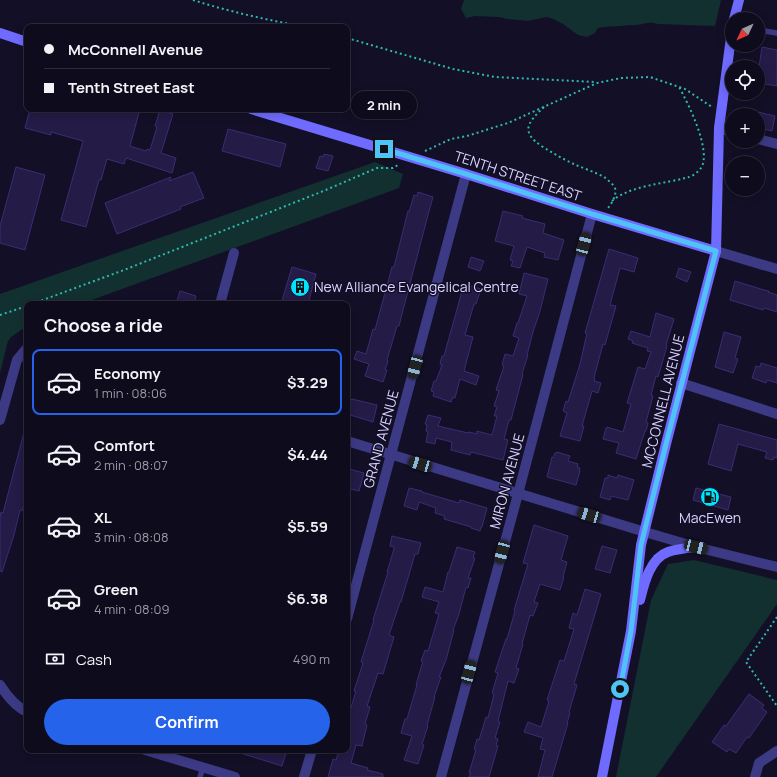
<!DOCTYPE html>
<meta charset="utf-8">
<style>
:root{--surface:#0e0b1c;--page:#171425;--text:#f1f3f6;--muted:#9b9ba3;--line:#2e2b3b;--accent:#2563eb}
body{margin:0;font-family:Manrope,sans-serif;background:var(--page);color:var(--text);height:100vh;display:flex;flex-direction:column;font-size:15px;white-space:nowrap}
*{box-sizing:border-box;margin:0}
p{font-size:13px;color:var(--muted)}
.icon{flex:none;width:22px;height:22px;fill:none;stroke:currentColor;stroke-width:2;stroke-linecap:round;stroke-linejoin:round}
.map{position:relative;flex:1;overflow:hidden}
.sheet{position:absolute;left:24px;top:301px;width:326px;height:452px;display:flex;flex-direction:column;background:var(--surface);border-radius:8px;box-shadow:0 2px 10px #0003,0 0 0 1px var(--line)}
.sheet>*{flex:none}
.guide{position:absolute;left:24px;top:24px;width:326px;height:88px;border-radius:8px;box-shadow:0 2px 10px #0003,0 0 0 1px var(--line);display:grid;align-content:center;height:88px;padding:0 20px;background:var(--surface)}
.needle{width:26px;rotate:226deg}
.tools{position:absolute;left:725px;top:12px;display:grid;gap:8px}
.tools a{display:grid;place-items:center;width:40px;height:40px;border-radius:50%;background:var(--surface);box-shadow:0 2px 10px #0003,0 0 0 1px var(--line);font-size:20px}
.end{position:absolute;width:18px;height:18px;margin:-9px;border:5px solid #4fc3f7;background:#111;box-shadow:0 0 0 2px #111}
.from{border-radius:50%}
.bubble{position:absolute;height:28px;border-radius:14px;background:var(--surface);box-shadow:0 2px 10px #0003,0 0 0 1px var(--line);font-size:13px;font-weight:700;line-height:28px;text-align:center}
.car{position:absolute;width:12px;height:24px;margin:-12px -6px;border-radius:5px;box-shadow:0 0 3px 1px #0007;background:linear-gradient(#222 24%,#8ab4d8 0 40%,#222 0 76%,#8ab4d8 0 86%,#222 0)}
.guide b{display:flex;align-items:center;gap:14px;height:38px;font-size:15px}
.guide b+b{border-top:1px solid var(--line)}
.guide i{width:10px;height:10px;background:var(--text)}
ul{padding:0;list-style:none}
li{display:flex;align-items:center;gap:12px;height:66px;margin:0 8px 6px;padding:0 12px;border:2px solid transparent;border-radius:8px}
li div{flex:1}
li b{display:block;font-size:15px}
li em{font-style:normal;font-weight:700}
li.active{border-color:var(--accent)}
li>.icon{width:36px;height:36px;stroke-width:1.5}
h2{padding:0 20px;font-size:18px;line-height:48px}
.pay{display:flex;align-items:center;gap:10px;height:44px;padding:0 20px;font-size:15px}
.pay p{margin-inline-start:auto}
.primary-button{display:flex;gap:8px;margin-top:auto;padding:8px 20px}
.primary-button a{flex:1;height:46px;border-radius:24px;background:var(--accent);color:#fff;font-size:16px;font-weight:700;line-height:46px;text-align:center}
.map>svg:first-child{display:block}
</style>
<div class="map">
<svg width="777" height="777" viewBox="0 0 777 777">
<rect width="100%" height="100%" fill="#130f26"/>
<!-- green -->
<g fill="#12302f">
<path d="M464 0H721L715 26 658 24C649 21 645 24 636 25 623 26 611 26 598 28L595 33 587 37 578 35 563 24 551 18 546 17 528 21 508 19 499 17 475 16 466 18 461 9Z"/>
<path d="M375 162 403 174 399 188 81 304H27V326L11 337 8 341 0 373V294Z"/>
<path d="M694 560 777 580V604L656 777H616L651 600 668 564Z"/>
</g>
<!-- building -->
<g fill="#241b47" stroke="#3b2d73">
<path d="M762 47 777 50V86L758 83V74Z"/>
<path d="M30 109H140L130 146 146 151 147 149 150 150 157 127 155 126 160 110 173 114 161 153 176 158 172 173 126 158 124 164 107 159 101 180H99L86 227 61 220 83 141 51 132V135L25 128Z"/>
<path d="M758 112 775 116 772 131 763 129 764 126 758 125Z"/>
<path d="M228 129 286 144 280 167 222 151Z"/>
<path d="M324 154 333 156 328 171 316 168 320 156 323 157Z"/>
<path d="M16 167 45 175 25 250 0 243V226Z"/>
<path d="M193 172 204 198 180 207 181 209 117 234 105 203 171 177 169 181Z"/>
<path d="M418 192 433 197 428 215 401 318 399 326H397L387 360 388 361 385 370H387L383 382 365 376 369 364 354 359 357 351 366 354 373 329 375 330 392 267H394L408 211 409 212 414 195 417 196Z"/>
<path d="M503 211 523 216 522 218 545 224 543 233 564 240 558 260 544 257 545 253 527 247 520 268 511 266 513 261 510 260 514 246 495 241Z"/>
<path d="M609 249 638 258 634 272 620 268 610 305 616 306 605 345 603 344 594 378 595 379 594 381 601 383 598 393 592 391 582 426H584L580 441 560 436 567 413 563 411 566 401 568 402 580 364 587 333H585Z"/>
<path d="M471 257 484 261 480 271 468 267Z"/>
<path d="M292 267 316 274 308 304H281Z"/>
<path d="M679 268 691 272 687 282 676 277Z"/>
<path d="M524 273 548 279 540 311 533 332 527 355H528L522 374 523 375 521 382 511 420H509L504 439 508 440 503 460 471 452 470 455 451 450 452 442 436 438 435 444 426 442 428 432 426 431 427 425 425 424 428 415 441 418 438 426 468 433 469 432 477 434V431L492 435 497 416H494L497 407 494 406 499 391 496 390 504 366 502 365 505 354 513 356 519 338 513 336 517 323H518L527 296 519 294Z"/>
<path d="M735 281 764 290 769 291 768 292 777 295V312L764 308 763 310 730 300Z"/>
<path d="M464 284 481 289 476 304H474L465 335 473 337 464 371 479 376 476 385 460 379 455 398 453 397 451 402 433 396 434 392 431 391 434 381H436L442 365 440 364 442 356H444Z"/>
<path d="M180 291 196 296 194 304H176Z"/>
<path d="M656 313 674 319 666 345 667 346 658 377 656 376 651 395 653 396 646 422 648 423 646 431H645L636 459 616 453 619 443 603 439 606 428H607V427L623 432 631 404 627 403 638 367 645 369 651 352 647 351 648 348 632 343 633 341 628 339 631 331 650 337Z"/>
<path d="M724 332 741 337 735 358 738 359 733 373 715 367Z"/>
<path d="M761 363 777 368V383L767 380 766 383 752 378 756 366 760 367Z"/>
<path d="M347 399 351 400 352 399 377 405 373 422 347 414Z"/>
<path d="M719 424 777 440V458L774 457 773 460 765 458 767 452 738 444 731 471 708 464Z"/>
<path d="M24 432H27V493L22 511 20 510 14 535 2 572 0 571V518L1 512 3 513Z"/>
<path d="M557 452 570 456 568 461 578 464 577 467 580 468 579 471H580L576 485 547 477 552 457 553 458 555 453H556Z"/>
<path d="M349 469 364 473 359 491 347 488V476Z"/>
<path d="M608 475 617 478 618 475 634 480 628 500 611 496 610 500 600 497 605 478H608Z"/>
<path d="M409 488 422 491V492L459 503 460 500 487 508 482 527H481L480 531 471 528V527L444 519 445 516 435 513 436 508 419 502 417 510 404 506Z"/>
<path d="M696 488 731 497 728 510 693 500Z"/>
<path d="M534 525 568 536 561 560 567 562 563 577H564L560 590 540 584 534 602 538 603 533 616 530 615 522 644H523L516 668 519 669 514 683 508 681 498 721 500 722 495 738 498 739 496 745 498 746 489 777H469L471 773H469L474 756 476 750 474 749 477 739 479 740 486 717 488 718 494 694 492 693 498 673 495 672 506 639H507L515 611 514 610 528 564 523 563Z"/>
<path d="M392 536 421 543 418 554H415L401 602H400L389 635 394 637 383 674 378 673 367 706 370 707 365 724 367 725 362 746 356 745 351 763 368 768 367 770 383 774V777H328L333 759 336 760 339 750 347 753V721L356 691H354L363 663 361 662 374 620H373L388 572H387L394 549V547L390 546Z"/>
<path d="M602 546 617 550 610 573 595 569Z"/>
<path d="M457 547 475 552 473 558H475L468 578H471L468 588 466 587 459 614 453 630H454L446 660 439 677H441L434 697H435L427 725 428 726 422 744 424 745 418 764 404 760 412 736 401 733 405 719H407L417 685H416L423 661H421L425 650 428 651 439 614 435 613 439 602 422 597 425 587 443 592 448 572H449Z"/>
<path d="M585 589 601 594 574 684 577 685 569 712 570 713 567 723H568L552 777H538L545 750 540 749 543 738 524 732 528 722 541 727 549 701 547 700 560 660 564 661 574 629 569 628 573 613 577 615Z"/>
<path d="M749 694 764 705 762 708 767 712 749 738 747 737 736 753 729 749 727 752 712 742 724 725 726 726Z"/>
<path d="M237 750H287L282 766 237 752Z"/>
</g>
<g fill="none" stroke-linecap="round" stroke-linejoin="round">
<!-- path -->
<g stroke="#2fb8b0" stroke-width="2" stroke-dasharray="2 3" stroke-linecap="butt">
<path d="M193 0C230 12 268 20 306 27"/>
<path d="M347 38 453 69 495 77 595 82"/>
<path d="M544 107C527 123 520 132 543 147 554 154 565 160 576 165 585 169 595 172 604 177 608 180 613 184 615 188 617 195 612 203 608 208"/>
<path d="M425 151 451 139 467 136 508 123 597 83 621 78 650 77 685 89 712 107"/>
<path d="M612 201C631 185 665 184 689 177 693 176 698 172 701 168 712 151 688 103 679 87"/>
<path d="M32 304 124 270 321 192 377 168H393L398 165"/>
<path d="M0 315 27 306"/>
<path d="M777 617 746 662 777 706"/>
</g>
<!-- lane -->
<g stroke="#3d3a85" stroke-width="5.5">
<path d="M758 30 777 33"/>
<path d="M200 777 203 767"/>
</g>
<!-- street -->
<g stroke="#3d3a85" stroke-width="10">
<path d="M719 128 732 132"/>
<path d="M758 139 777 144"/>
<path d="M716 251 777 269"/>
<path d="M220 304 234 253"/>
<path d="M681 383 777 414"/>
<path d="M0 420 17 360 27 348"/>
<path d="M347 441 645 532 696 547 777 567"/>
<path d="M347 619 466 174"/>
<path d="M0 685C7 696 15 706 27 712"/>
<path d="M145 750 235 777"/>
<path d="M304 777 312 750"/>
<path d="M441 777 518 494 592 214"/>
<path d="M755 777 759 763 777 751"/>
</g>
<!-- secondary -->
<g stroke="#6f6bff" stroke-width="10">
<path d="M734 19 739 0"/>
<path d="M0 33 27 42"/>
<path d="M251 109 466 174 592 214 716 251"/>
<path d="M640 600C644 584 650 558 668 552 677 549 687 548 696 547"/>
<path d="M602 777 631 631 641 545 666 444 716 251 719 128 732 30"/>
</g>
</g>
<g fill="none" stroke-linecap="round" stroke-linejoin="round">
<!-- route -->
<path stroke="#4fc3f7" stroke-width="5" d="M384 149 466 174 592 214 716 251 666 444 641 545 631 631 620 689"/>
</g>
<!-- icons -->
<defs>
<symbol id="building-disc" viewBox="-11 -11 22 22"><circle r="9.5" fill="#00e5ff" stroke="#130f26"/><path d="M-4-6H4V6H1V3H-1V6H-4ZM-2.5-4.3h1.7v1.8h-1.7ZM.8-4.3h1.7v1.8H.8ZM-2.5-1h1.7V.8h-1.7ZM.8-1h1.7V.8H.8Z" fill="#111"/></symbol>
<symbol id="fuel-disc" viewBox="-11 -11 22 22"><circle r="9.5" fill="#00e5ff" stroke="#130f26"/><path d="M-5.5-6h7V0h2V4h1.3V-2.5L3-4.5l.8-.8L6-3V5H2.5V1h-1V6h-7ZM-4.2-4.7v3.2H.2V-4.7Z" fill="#111"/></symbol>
</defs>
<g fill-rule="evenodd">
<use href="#building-disc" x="289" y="276" width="22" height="22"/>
<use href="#fuel-disc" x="699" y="486" width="22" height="22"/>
</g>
<g text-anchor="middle" stroke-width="3" stroke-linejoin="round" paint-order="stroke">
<!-- street labels -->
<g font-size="14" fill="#d9d4ff" stroke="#130f26">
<text transform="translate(518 176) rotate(18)" y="5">TENTH STREET EAST</text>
<text transform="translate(663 401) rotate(-76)" y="5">MCCONNELL AVENUE</text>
<text transform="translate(381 439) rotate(-75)" y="5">GRAND AVENUE</text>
<text transform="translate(507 481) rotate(-75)" y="5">MIRON AVENUE</text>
</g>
<!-- poi labels -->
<g font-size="14" fill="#d9d4ff" stroke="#130f26" text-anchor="start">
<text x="314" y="292">New Alliance Evangelical Centre</text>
<text x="710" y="523" text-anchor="middle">MacEwen</text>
</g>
</g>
</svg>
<div class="tools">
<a><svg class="needle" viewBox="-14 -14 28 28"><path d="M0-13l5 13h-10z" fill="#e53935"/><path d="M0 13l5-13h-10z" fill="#9b9ba3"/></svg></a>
<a><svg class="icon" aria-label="locate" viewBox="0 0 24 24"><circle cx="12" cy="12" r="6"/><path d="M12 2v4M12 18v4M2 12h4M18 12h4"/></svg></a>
<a>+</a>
<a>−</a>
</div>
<i class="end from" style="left:620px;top:689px"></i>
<i class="end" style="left:384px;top:149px"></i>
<div class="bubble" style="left:351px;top:91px;width:66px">2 min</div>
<i class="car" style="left:584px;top:244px;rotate:15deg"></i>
<i class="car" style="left:415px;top:367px;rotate:195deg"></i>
<i class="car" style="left:420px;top:464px;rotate:287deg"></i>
<i class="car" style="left:589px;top:515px;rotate:287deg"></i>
<i class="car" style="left:696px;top:547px;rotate:104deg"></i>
<i class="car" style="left:502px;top:552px;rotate:195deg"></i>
<i class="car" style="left:469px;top:672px;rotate:15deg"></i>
<div class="guide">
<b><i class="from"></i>McConnell Avenue</b>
<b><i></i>Tenth Street East</b>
</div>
<section class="sheet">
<h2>Choose a ride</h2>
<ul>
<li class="active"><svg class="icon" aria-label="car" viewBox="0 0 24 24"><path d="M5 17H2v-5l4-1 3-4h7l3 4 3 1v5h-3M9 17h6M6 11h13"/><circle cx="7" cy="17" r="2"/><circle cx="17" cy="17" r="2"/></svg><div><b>Economy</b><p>1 min · 08:06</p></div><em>$3.29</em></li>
<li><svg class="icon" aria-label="car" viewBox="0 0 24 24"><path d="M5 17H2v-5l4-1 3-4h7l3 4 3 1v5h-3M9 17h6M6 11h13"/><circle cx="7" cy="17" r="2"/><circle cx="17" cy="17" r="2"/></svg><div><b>Comfort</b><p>2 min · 08:07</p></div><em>$4.44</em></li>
<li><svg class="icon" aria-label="car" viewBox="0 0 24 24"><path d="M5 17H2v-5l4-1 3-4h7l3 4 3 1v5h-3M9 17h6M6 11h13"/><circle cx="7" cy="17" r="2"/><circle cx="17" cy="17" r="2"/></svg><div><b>XL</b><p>3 min · 08:08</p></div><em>$5.59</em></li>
<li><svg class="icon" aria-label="car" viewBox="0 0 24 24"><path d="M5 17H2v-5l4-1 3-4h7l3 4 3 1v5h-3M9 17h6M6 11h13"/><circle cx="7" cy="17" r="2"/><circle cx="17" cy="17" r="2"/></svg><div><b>Green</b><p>4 min · 08:09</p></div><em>$6.38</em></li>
</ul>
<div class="pay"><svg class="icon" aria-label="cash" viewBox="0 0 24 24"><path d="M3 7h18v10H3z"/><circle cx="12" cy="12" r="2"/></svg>Cash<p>490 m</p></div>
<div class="primary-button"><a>Confirm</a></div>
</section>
</div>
